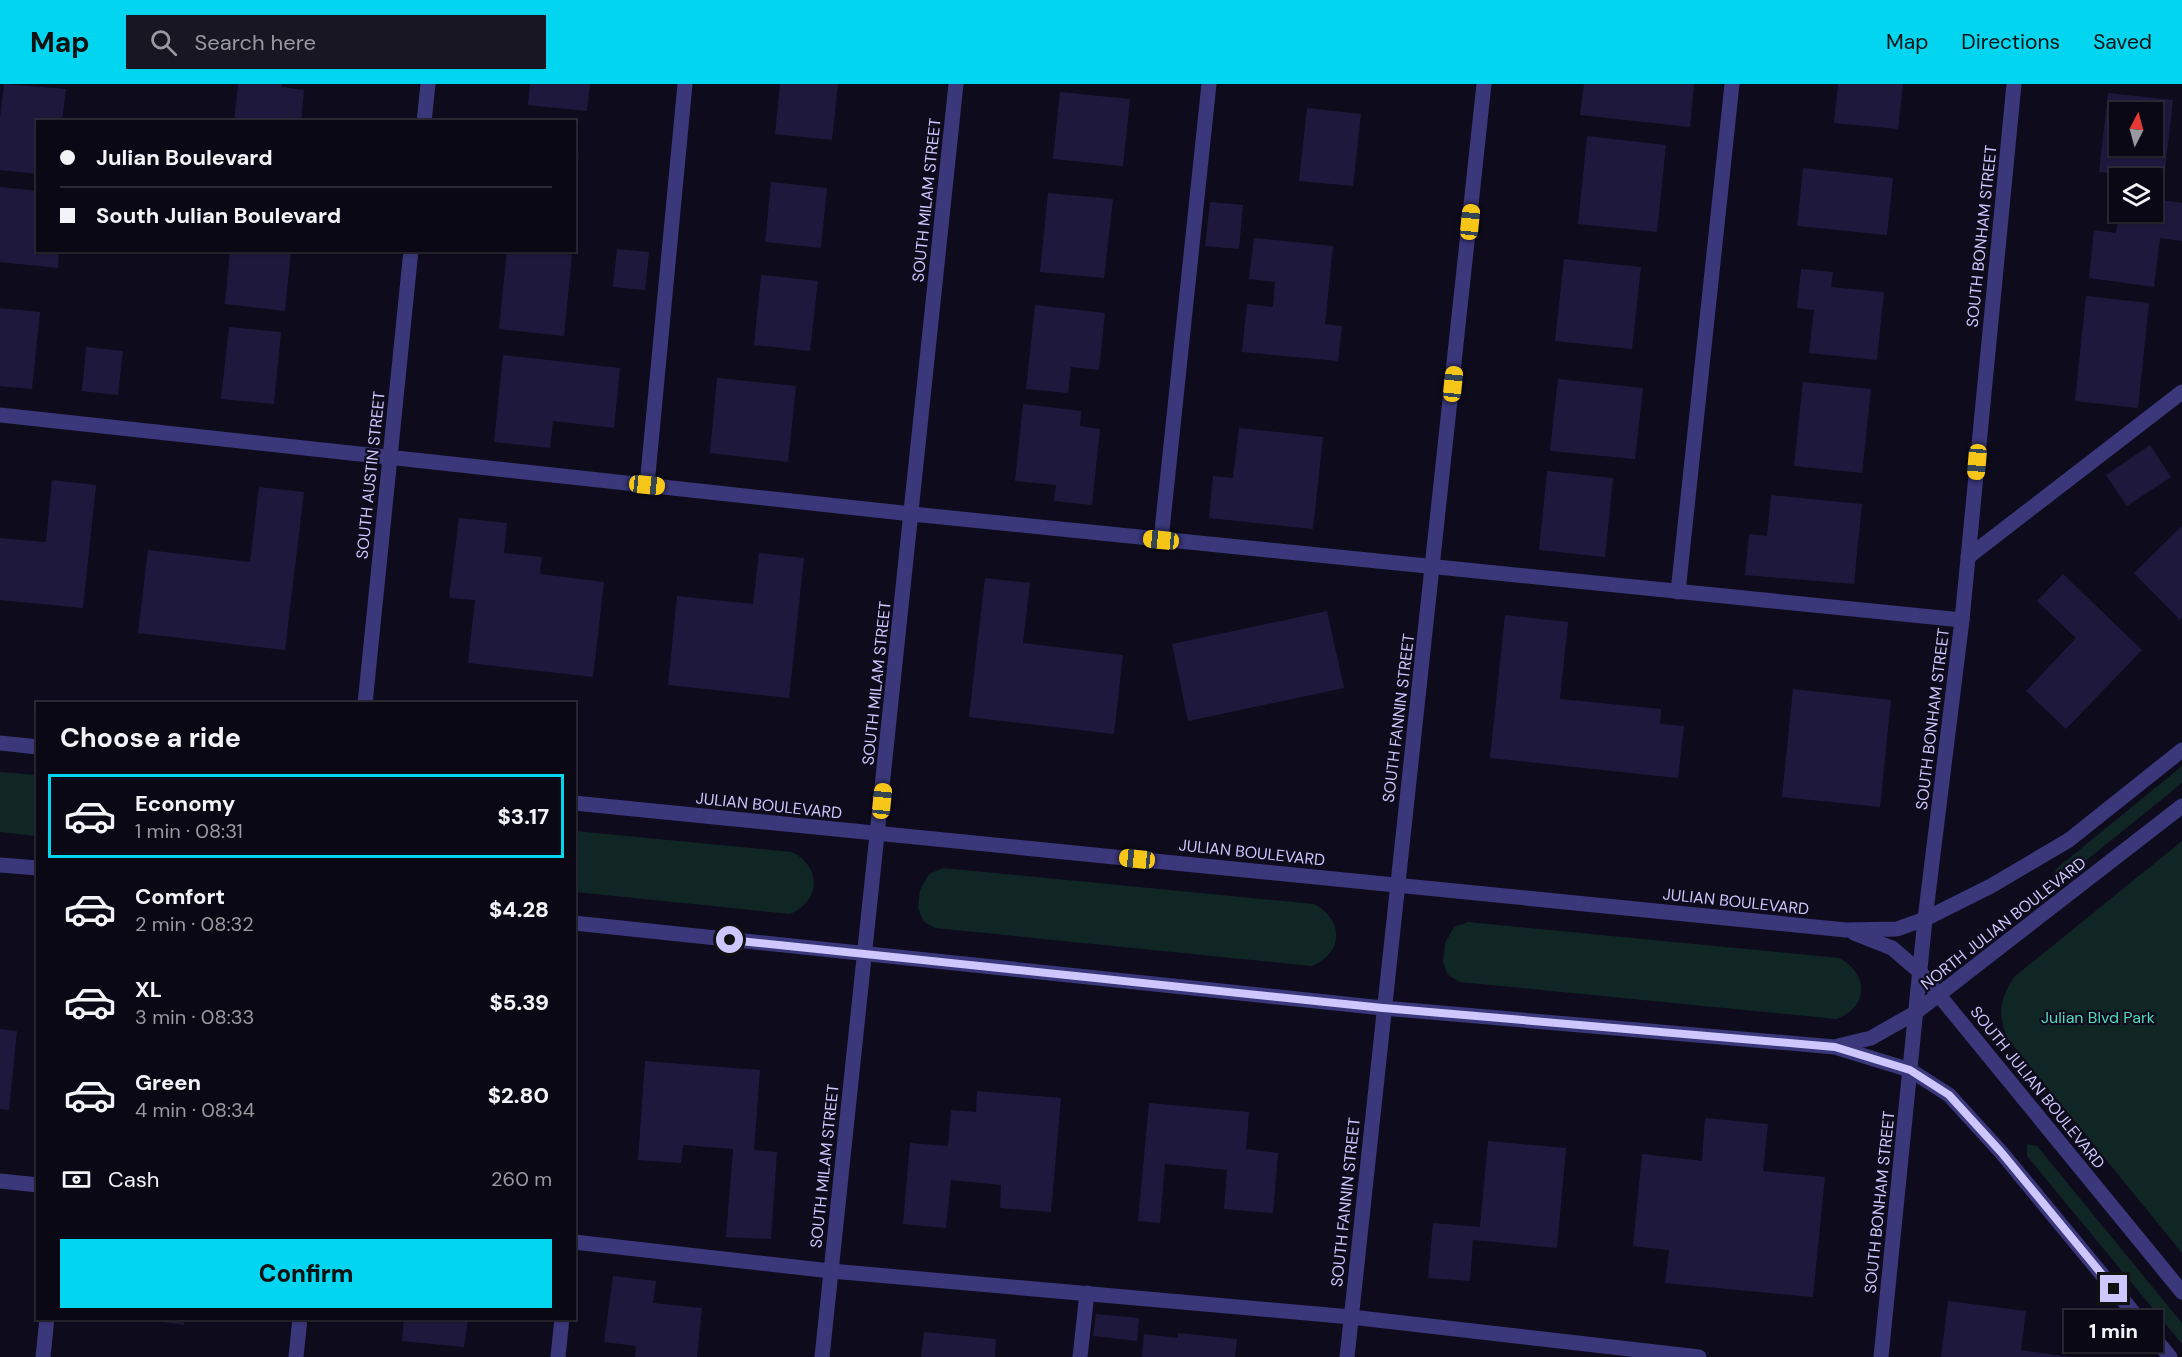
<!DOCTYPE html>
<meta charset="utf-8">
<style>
:root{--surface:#0a0815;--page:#181622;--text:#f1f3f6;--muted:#999aa0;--line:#2a2934;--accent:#02d5ef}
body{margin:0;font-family:"DM Sans",sans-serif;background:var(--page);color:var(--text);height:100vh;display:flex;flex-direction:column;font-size:22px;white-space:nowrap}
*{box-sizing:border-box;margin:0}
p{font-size:20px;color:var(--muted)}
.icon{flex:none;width:33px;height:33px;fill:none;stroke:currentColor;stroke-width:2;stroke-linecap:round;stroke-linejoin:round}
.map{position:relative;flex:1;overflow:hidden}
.details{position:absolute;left:36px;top:618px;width:540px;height:618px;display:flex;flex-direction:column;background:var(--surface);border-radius:0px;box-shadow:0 2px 4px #0004,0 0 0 2px var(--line)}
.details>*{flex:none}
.top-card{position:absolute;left:36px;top:36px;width:540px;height:132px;border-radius:0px;box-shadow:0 2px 4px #0004,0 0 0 2px var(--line);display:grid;align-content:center;height:132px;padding:0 24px;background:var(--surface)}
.needle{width:39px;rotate:6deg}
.controls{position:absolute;left:2109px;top:18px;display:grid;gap:12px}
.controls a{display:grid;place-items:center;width:54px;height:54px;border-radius:0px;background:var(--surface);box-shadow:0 2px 4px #0004,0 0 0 2px var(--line);font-size:30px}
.end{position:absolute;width:27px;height:27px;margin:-14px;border:8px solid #cec7fe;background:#111;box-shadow:0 0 0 3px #111}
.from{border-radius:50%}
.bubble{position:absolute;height:42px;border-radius:0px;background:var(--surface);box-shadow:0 2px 4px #0004,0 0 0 2px var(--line);font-size:20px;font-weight:800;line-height:42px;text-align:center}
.car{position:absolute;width:18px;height:36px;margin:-18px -9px;border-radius:8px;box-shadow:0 0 4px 2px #0007;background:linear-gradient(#f5c518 24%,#345 0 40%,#f5c518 0 76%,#345 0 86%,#f5c518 0)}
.top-card b{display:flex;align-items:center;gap:21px;height:57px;font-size:22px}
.top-card b+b{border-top:2px solid var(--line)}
.top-card i{width:15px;height:15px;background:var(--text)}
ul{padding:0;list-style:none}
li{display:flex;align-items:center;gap:18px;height:84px;margin:0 12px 9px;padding:0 12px;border:3px solid transparent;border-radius:0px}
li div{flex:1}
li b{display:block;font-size:22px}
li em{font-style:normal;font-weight:800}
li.active{border-color:var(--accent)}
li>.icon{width:54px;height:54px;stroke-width:1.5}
h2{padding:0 24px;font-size:27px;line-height:72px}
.pay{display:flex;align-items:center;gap:15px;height:66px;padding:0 24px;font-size:22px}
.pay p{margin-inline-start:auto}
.button{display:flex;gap:12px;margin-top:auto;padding:12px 24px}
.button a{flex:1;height:69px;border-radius:0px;background:var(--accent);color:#111;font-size:24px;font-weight:800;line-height:69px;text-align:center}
header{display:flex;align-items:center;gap:36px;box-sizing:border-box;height:84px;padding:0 30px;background:var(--accent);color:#111}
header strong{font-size:28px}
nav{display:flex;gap:33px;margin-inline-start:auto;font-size:21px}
.search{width:420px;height:54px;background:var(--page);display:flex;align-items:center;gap:15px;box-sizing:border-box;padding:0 21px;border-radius:0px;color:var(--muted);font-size:22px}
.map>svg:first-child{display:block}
</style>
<header>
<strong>Map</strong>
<div class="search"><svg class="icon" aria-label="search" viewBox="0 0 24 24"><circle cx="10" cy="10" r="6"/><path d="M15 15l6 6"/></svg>Search here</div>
<nav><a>Map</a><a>Directions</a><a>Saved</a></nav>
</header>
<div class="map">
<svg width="2182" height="1273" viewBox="0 0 2182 1273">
<rect width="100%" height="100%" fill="#0e0b1c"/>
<!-- green -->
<g fill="#0f2625">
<path d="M2182 682V699L2062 796 2054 794 2056 785Z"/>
<path d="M0 688 37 691V752L0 748Z"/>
<path d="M575 747 792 768C822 783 821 817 790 830L575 808Z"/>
<path d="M2182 757V1169L2007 954C1998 928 1999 917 2014 893Z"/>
<path d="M943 784 1314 820C1344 836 1344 869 1312 882L935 844 923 837 918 824 920 806 929 790Z"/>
<path d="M1468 838 1839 874C1869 890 1869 922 1837 935L1460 898 1448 891 1443 878 1445 859 1454 843Z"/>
<path d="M2027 1060 2037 1062 2182 1239V1260L2027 1072Z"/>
</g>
<!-- building -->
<g fill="#1f183d" fill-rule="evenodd">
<path d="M4 0 66 5 62 38H38V90L0 86V34Z"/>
<path d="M238 0H282L281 3 304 6 301 38H234Z"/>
<path d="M530 0H590L587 27 528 21Z"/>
<path d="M780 0H838L832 56 775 50Z"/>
<path d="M1584 0H1694L1690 43 1580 31Z"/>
<path d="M1838 0H1903L1898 45 1834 39Z"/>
<path d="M1060 8 1130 15 1123 82 1053 75Z"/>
<path d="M2108 9 2173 16 2164 95 2099 88ZM2120 28H2152V62H2120Z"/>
<path d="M1307 24 1361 30 1353 102 1299 97Z"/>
<path d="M1587 52 1666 61 1657 148 1578 140Z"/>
<path d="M574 68 579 69 576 95H574Z"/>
<path d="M1803 84 1893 94 1887 151 1797 142Z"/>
<path d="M771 98 827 104 821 164 765 158Z"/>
<path d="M0 103 38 107V166H59L58 184 0 178Z"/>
<path d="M1048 109 1113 115 1104 194 1040 188Z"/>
<path d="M2152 115 2182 119V157L2160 154 2154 203 2089 194 2094 146 2116 149 2119 128H2152Z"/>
<path d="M1210 118 1243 121 1239 165 1205 162Z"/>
<path d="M1254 154 1333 162 1325 240 1342 242 1338 277 1242 268 1247 220 1273 223 1275 198 1249 195Z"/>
<path d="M617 165 649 168 645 206 613 203Z"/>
<path d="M230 166H291L285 227 225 220Z"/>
<path d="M507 166 572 170 564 252 499 245Z"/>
<path d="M1564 175 1641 183 1632 265 1555 257Z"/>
<path d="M1801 185 1833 188 1831 203 1884 208 1877 276 1809 269 1814 226 1797 224Z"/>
<path d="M761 191 818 197 810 267 754 261Z"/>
<path d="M2086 212 2149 219 2138 324 2075 317Z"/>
<path d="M1035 221 1105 229 1099 286 1071 283 1068 309 1026 305Z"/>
<path d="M0 224 40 228 32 305 0 302Z"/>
<path d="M229 243 281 248 274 320 221 315Z"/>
<path d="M86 263 123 267 118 311 82 307Z"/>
<path d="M503 271 620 284 614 344 553 337 550 364 494 358Z"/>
<path d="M717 294 796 302 788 378 710 369Z"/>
<path d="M1558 295 1643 304 1635 375 1550 367Z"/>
<path d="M1803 298 1871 305 1862 389 1794 382Z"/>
<path d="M1023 320 1081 327 1080 342 1100 345 1092 421 1054 417 1056 401 1015 397Z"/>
<path d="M1239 344 1323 353 1313 445 1209 434 1213 392 1233 394Z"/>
<path d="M2150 361 2171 393 2127 422 2106 391Z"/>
<path d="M1547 387 1613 394 1605 473 1539 466Z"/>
<path d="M52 396 96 401 83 524 0 516V454L46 458Z"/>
<path d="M259 403 304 408 285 566 138 549 148 466 250 478Z"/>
<path d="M1771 411 1862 420 1854 500 1745 491 1749 450 1767 452Z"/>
<path d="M459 434 507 439 504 469 542 473 540 490 604 498 593 593 468 579 475 516 449 514Z"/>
<path d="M2182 442V534L2180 536 2134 489Z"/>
<path d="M759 469 804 474 789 614 668 601 677 512 753 520Z"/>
<path d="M2063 490 2142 566 2066 645 2026 607 2076 554 2037 517Z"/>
<path d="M985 494 1030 499 1023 559 1123 571 1114 650 969 633Z"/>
<path d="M1327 527 1344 604 1188 637 1172 560Z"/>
<path d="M1505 531 1568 538 1560 615 1661 625 1660 640 1684 642 1678 694 1490 674Z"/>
<path d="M1793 605 1891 616 1880 723 1782 713Z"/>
<path d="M0 945 17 947 9 1026 0 1025Z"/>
<path d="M645 977 760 986 754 1066 777 1068 771 1155 726 1153 733 1065 683 1061 681 1079 638 1076Z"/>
<path d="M977 1007 1061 1014 1051 1128 1000 1124 1001 1101 951 1096 946 1144 903 1140 910 1059 948 1062 951 1026 976 1028Z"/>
<path d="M1149 1019 1249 1028 1246 1065 1278 1069 1273 1129 1224 1125 1227 1086 1165 1080 1160 1139 1138 1137Z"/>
<path d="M1705 1034 1768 1040 1763 1087 1825 1093 1813 1213 1665 1199 1669 1166 1633 1162 1642 1070 1702 1077Z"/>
<path d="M1488 1057 1566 1064 1557 1164 1473 1156 1470 1197 1428 1194 1433 1139 1480 1143Z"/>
<path d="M613 1192 656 1197 653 1219 702 1224 697 1273H635L636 1262 604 1258Z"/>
<path d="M1948 1217 2026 1227 2021 1266 2069 1273H1941Z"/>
<path d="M1096 1230 1139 1234 1137 1257 1093 1252Z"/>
<path d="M134 1234H185L184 1241Z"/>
<path d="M404 1234H468L464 1263 402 1257Z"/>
<path d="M924 1248 996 1255 995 1273H921Z"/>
<path d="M1178 1249 1237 1255 1235 1273H1142L1144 1250 1178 1254Z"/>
</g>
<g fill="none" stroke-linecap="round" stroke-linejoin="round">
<!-- minor -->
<g stroke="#3a377b" stroke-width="15">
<path d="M424 38 428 0"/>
<path d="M0 331 912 430 1962 536"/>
<path d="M647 401 685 0"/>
<path d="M1161 456 1209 0"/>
<path d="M1968 473 2182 308"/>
<path d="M1678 508 1732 0"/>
<path d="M365 620 411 166"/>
<path d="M0 659 38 663"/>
<path d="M574 719 1846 846 1897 845 1925 835 1991 802 2069 756 2182 666"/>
<path d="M0 781 38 784"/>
<path d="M574 839 1383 924 1835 963 1910 986 1949 1011 2001 1068 2170 1273"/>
<path d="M1854 849 1892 864 1920 888 2182 1208"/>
<path d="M1838 962 1871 954 1915 929 2182 722"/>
<path d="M0 1097 38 1101"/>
<path d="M574 1158 831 1187 1351 1233 1699 1273"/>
<path d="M43 1273 47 1234"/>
<path d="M296 1273 300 1234"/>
<path d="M558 1273 562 1234"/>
<path d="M822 1273 956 0"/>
<path d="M1080 1273 1087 1209"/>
<path d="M1347 1273 1484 0"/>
<path d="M1881 1273 1925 835 1962 536 2014 0"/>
</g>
</g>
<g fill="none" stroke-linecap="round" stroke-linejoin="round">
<!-- route -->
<path stroke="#cec7fe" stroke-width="8" d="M730 856 1383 924 1835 963 1910 986 1949 1011 2001 1068 2114 1205"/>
</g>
<g text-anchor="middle" stroke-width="4.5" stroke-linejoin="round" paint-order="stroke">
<!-- street labels -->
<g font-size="16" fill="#cec7fe" stroke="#0e0b1c">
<text transform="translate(926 116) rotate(-84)" y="6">SOUTH MILAM STREET</text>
<text transform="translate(1981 152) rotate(-84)" y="6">SOUTH BONHAM STREET</text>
<text transform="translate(370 391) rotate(-84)" y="6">SOUTH AUSTIN STREET</text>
<text transform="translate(876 599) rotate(-84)" y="6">SOUTH MILAM STREET</text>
<text transform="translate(1398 634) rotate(-83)" y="6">SOUTH FANNIN STREET</text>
<text transform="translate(1932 635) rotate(-83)" y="6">SOUTH BONHAM STREET</text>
<text transform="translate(769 721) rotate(6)" y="6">JULIAN BOULEVARD</text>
<text transform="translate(1252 768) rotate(6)" y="6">JULIAN BOULEVARD</text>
<text transform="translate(1736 817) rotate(6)" y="6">JULIAN BOULEVARD</text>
<text transform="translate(2003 839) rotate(-38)" y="6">NORTH JULIAN BOULEVARD</text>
<text transform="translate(2038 1003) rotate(51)" y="6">SOUTH JULIAN BOULEVARD</text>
<text transform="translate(824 1082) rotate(-84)" y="6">SOUTH MILAM STREET</text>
<text transform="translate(1345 1118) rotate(-84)" y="6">SOUTH FANNIN STREET</text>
<text transform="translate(1879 1118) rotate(-84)" y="6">SOUTH BONHAM STREET</text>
</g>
<!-- park labels -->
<g font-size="16" fill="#55dcbc" stroke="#0e0b1c">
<text x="2098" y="939">Julian Blvd Park</text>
</g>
</g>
</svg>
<div class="controls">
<a><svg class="needle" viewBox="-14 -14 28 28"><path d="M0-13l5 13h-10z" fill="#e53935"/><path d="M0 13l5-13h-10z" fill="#999aa0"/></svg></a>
<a><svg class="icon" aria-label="layers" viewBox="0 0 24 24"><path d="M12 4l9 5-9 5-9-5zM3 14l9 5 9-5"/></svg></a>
</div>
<i class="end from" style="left:730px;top:856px"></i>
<i class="end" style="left:2114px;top:1205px"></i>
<div class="bubble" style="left:2064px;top:1226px;width:99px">1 min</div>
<i class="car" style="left:1470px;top:138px;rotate:6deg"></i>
<i class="car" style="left:1453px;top:300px;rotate:6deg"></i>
<i class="car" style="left:1977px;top:378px;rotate:185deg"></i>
<i class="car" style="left:647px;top:401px;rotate:96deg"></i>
<i class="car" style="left:1161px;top:456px;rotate:276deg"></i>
<i class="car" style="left:882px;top:717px;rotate:6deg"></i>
<i class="car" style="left:1137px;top:775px;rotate:276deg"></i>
<div class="top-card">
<b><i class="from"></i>Julian Boulevard</b>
<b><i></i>South Julian Boulevard</b>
</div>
<section class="details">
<h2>Choose a ride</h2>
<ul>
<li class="active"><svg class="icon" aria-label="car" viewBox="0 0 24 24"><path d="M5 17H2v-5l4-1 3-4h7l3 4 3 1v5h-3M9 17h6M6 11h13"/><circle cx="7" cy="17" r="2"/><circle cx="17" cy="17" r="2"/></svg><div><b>Economy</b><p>1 min · 08:31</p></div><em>$3.17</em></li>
<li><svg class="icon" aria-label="car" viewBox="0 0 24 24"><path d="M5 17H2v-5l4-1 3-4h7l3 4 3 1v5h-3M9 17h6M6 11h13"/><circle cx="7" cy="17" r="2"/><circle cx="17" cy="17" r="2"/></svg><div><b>Comfort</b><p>2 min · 08:32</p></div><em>$4.28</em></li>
<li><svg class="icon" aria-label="car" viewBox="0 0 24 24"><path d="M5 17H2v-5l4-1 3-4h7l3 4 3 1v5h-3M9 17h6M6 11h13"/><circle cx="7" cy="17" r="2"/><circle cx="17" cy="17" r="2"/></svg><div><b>XL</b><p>3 min · 08:33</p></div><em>$5.39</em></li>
<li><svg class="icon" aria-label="car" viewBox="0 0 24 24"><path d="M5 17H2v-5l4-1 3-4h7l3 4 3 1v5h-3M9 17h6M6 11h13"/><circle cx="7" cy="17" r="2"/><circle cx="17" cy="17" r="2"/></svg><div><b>Green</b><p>4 min · 08:34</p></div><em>$2.80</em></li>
</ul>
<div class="pay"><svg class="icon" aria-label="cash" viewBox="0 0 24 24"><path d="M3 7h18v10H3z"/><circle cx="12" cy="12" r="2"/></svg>Cash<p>260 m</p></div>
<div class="button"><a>Confirm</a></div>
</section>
</div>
